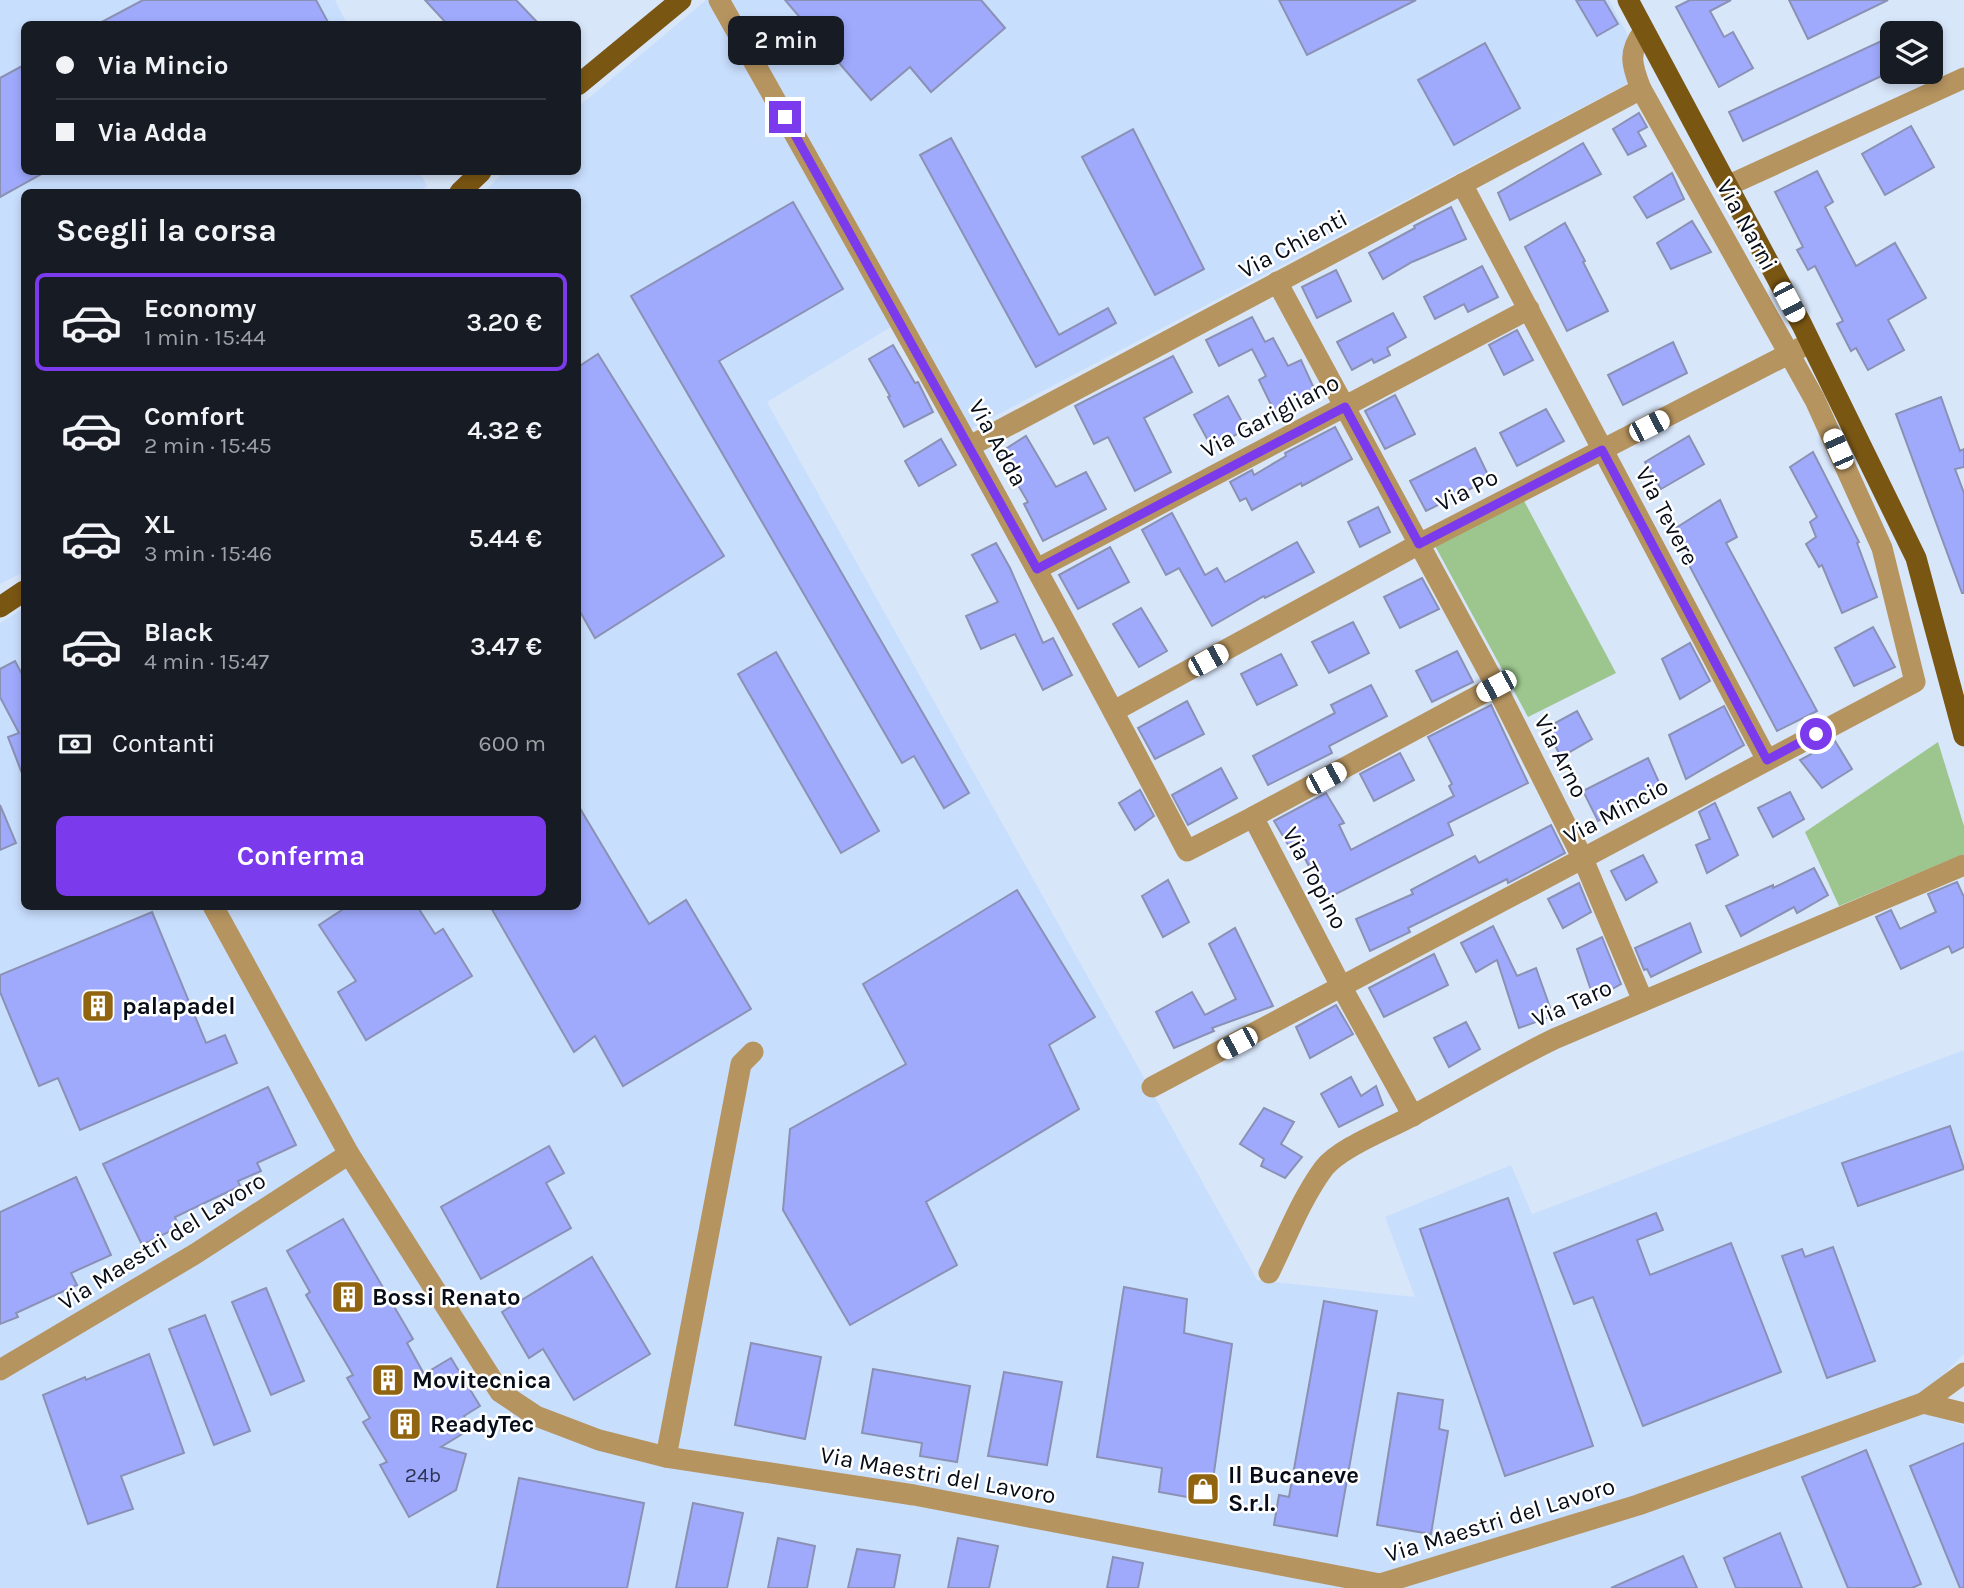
<!DOCTYPE html>
<html lang="it">
<meta charset="utf-8">
<style>
:root{--surface:#171b24;--page:#20242c;--text:#f1f3f6;--muted:#9ea1a6;--line:#363941;--accent:#7c3aed}
body{margin:0;font-family:Karla,sans-serif;background:var(--page);color:var(--text);height:100vh;display:flex;flex-direction:column;font-size:26px;white-space:nowrap}
*{box-sizing:border-box;margin:0}
p{font-size:23px;color:var(--muted)}
.icon{flex:none;width:38px;height:38px;fill:none;stroke:currentColor;stroke-width:2;stroke-linecap:round;stroke-linejoin:round}
.map{position:relative;flex:1;overflow:hidden}
.details{position:absolute;left:21px;top:189px;width:560px;height:721px;display:flex;flex-direction:column;background:var(--surface);border-radius:10px;box-shadow:0 4px 10px #0003}
.details>*{flex:none}
.guide{position:absolute;left:21px;top:21px;width:560px;height:154px;border-radius:10px;box-shadow:0 4px 10px #0003;display:grid;align-content:center;height:154px;padding:0 35px;background:var(--surface)}
.fabs{position:absolute;left:1880px;top:21px;display:grid;gap:14px}
.fabs a{display:grid;place-items:center;width:63px;height:63px;border-radius:10px;background:var(--surface);box-shadow:0 4px 10px #0003;font-size:35px}
.end{position:absolute;width:32px;height:32px;margin:-16px;border:9px solid #7c3aed;background:#fff;box-shadow:0 0 0 4px #fff}
.from{border-radius:50%}
.bubble{position:absolute;height:49px;border-radius:10px;background:var(--surface);box-shadow:0 4px 10px #0003;font-size:23px;font-weight:600;line-height:49px;text-align:center}
.car{position:absolute;width:21px;height:42px;margin:-21px -10px;border-radius:9px;box-shadow:0 0 5px 2px #0007;background:linear-gradient(#fff 24%,#345 0 40%,#fff 0 76%,#345 0 86%,#fff 0)}
.guide b{display:flex;align-items:center;gap:24px;height:66px;font-size:26px}
.guide b+b{border-top:2px solid var(--line)}
.guide i{width:18px;height:18px;background:var(--text)}
ul{padding:0;list-style:none}
li{display:flex;align-items:center;gap:21px;height:98px;margin:0 14px 10px;padding:0 21px;border:4px solid transparent;border-radius:10px}
li div{flex:1}
li b{display:block;font-size:26px}
li em{font-style:normal;font-weight:600}
li.on{border-color:var(--accent)}
li>.icon{width:63px;height:63px;stroke-width:1.5}
h2{padding:0 35px;font-size:32px;line-height:84px}
.pay{display:flex;align-items:center;gap:18px;height:77px;padding:0 35px;font-size:26px}
.pay p{margin-inline-start:auto}
.button{display:flex;gap:14px;margin-top:auto;padding:14px 35px}
.button a{flex:1;height:80px;border-radius:10px;background:var(--accent);color:#fff;font-size:28px;font-weight:600;line-height:80px;text-align:center}
.map>svg:first-child{display:block}
</style>
<div class="map">
<svg width="1964" height="1588" viewBox="0 0 1964 1588">
<rect width="100%" height="100%" fill="#d8e6fa"/>
<!-- built -->
<g fill="#c8defd">
<path d="M0 0H335L347 24H24V172H420L427 186 421 192H24V572L0 584Z"/>
<path d="M706 0H1609L1630 39 1627 84 955 437 891 327 767 402 1257 1280 1415 1297 1385 1217 1511 1165 1532 1214 1964 1050V1354L1912 1406 1964 1426V1588H0V623L24 608V906H578V192H484L504 172H578V107Z"/>
</g>
<!-- green -->
<g fill="#9dc68e">
<path d="M1523 499 1616 673 1528 717 1434 544Z"/>
<path d="M1938 742 1964 826V854L1839 906 1805 832Z"/>
</g>
<!-- building -->
<g fill="#9faafd" stroke="#8b91b4" stroke-width="2">
<path d="M143 0H316L329 24H98Z"/>
<path d="M425 0H516L539 24H447Z"/>
<path d="M785 0H981L1005 28 931 92 910 67 871 100Z"/>
<path d="M1279 0H1416L1307 55Z"/>
<path d="M1576 0H1604L1618 24 1597 36Z"/>
<path d="M1690 0H1731L1710 11 1724 37 1733 32 1753 68 1719 87 1676 7Z"/>
<path d="M1789 0H1888L1808 39Z"/>
<path d="M1892 36V71L1743 141 1729 112Z"/>
<path d="M1485 43 1520 108 1454 145 1418 80Z"/>
<path d="M24 65V172H45L0 197V78Z"/>
<path d="M1639 113 1647 127 1638 132 1646 146 1628 155 1613 129Z"/>
<path d="M1911 126 1934 167 1885 195 1862 154Z"/>
<path d="M1133 129 1204 269 1155 295 1082 157Z"/>
<path d="M951 138 1059 335 1108 308 1116 323 1036 367 920 155Z"/>
<path d="M1583 143 1601 174 1510 220 1498 193Z"/>
<path d="M1817 171 1833 202 1825 207 1856 266 1895 243 1926 298 1888 320 1904 350 1868 370 1856 348 1851 351 1837 324 1843 321 1815 266 1808 270 1797 250 1803 247 1775 192Z"/>
<path d="M1672 173 1684 199 1647 218 1634 197Z"/>
<path d="M793 202 843 289 719 361 969 793 944 808 914 756 902 763 631 296Z"/>
<path d="M1451 207 1466 239 1412 262 1383 279 1369 253 1415 228 1414 226Z"/>
<path d="M1692 221 1711 252 1671 269 1657 243Z"/>
<path d="M1565 223 1585 261 1583 262 1608 311 1567 331 1525 247Z"/>
<path d="M1482 266 1498 297 1468 312 1464 304 1435 319 1424 297Z"/>
<path d="M1336 270 1351 301 1317 318 1302 287Z"/>
<path d="M1393 313 1406 337 1387 348 1390 355 1374 363 1372 359 1352 370 1337 342Z"/>
<path d="M1252 317 1265 342 1273 338 1288 366 1301 360 1318 397 1277 417 1259 380 1266 376 1252 349 1219 366 1206 340Z"/>
<path d="M1517 330 1533 360 1504 375 1489 345Z"/>
<path d="M1673 342 1687 373 1623 405 1608 375Z"/>
<path d="M893 345 915 383 918 382 933 412 904 427 888 397 890 396 869 359Z"/>
<path d="M598 354 724 556 595 638 578 608V367Z"/>
<path d="M1173 356 1192 392 1144 418 1171 472 1135 491 1108 437 1094 444 1075 406Z"/>
<path d="M1395 395 1415 434 1385 449 1365 411Z"/>
<path d="M1228 396 1246 429 1212 448 1194 415Z"/>
<path d="M1941 397 1960 451 1964 449V467L1955 469 1964 493V593H1962L1896 414Z"/>
<path d="M1546 409 1564 441 1517 466 1500 433Z"/>
<path d="M1335 427 1352 459 1302 486 1301 483 1252 510 1246 498 1240 501 1230 482 1252 470 1254 475 1286 456 1285 453Z"/>
<path d="M1026 436 1056 487 1086 472 1106 509 1043 541 1024 504 1028 502 999 453Z"/>
<path d="M1689 436 1704 464 1661 489 1645 462Z"/>
<path d="M941 439 956 465 919 486 905 461Z"/>
<path d="M1475 448 1490 479 1426 511 1410 481Z"/>
<path d="M1813 452 1859 542 1857 543 1877 597 1842 613 1822 565 1819 567 1806 544 1816 537 1810 522 1817 517 1790 467Z"/>
<path d="M1720 500 1737 537 1726 543 1817 711 1777 731 1671 531Z"/>
<path d="M1378 507 1390 532 1360 547 1348 522Z"/>
<path d="M1172 513 1205 575 1217 568 1225 582 1297 542 1314 572 1265 598 1264 596 1212 626 1179 568 1166 575 1142 530Z"/>
<path d="M996 543 1010 568 1043 643 1053 638 1072 675 1043 690 1015 634 981 649 966 616 998 602 972 555Z"/>
<path d="M1110 547 1129 582 1078 609 1059 575Z"/>
<path d="M1422 578 1439 609 1400 628 1384 597Z"/>
<path d="M1141 608 1167 651 1139 667 1113 624Z"/>
<path d="M1353 622 1369 653 1329 673 1312 642Z"/>
<path d="M1873 627 1895 667 1854 686 1835 648Z"/>
<path d="M1690 643 1710 681 1680 699 1662 659Z"/>
<path d="M1457 651 1473 682 1432 702 1416 671Z"/>
<path d="M776 652 879 831 841 853 738 674Z"/>
<path d="M1281 654 1297 685 1257 705 1241 674Z"/>
<path d="M15 661 24 678V776H23L8 737 19 733 0 697V669Z"/>
<path d="M1371 685 1387 716 1329 746 1332 753 1268 785 1253 756 1335 713 1331 705Z"/>
<path d="M1187 701 1204 734 1155 759 1138 728Z"/>
<path d="M1491 705 1528 783 1448 823 1453 835 1326 899 1300 849 1293 853 1274 821 1326 793 1344 823 1339 825 1351 850 1454 796 1449 786 1452 784 1428 737Z"/>
<path d="M1724 706 1744 745 1686 779 1669 735Z"/>
<path d="M1577 711 1592 739 1561 757 1546 728Z"/>
<path d="M1835 741 1852 769 1822 788 1800 760Z"/>
<path d="M1400 753 1414 780 1374 801 1360 774Z"/>
<path d="M1648 758 1662 789 1598 821 1583 791Z"/>
<path d="M1221 768 1237 798 1188 825 1172 795Z"/>
<path d="M1140 790 1154 816 1135 830 1119 803Z"/>
<path d="M1790 792 1804 819 1773 837 1758 808Z"/>
<path d="M1715 803 1738 855 1707 873 1696 845 1710 839 1699 812Z"/>
<path d="M0 805 16 843 0 850Z"/>
<path d="M578 805 649 924 686 900 751 1009 623 1086 595 1036 574 1052 490 906H578Z"/>
<path d="M1551 825 1565 853 1508 883 1507 879 1408 928 1410 932 1370 951 1356 919 1413 894 1411 890 1475 856 1479 863Z"/>
<path d="M1643 855 1657 882 1626 900 1611 871Z"/>
<path d="M1814 868 1828 895 1797 913 1794 907 1741 936 1726 906 1773 885V888Z"/>
<path d="M1168 880 1189 922 1163 937 1142 896Z"/>
<path d="M1957 882 1964 897V947L1952 953 1949 946 1901 969 1876 917 1891 910 1900 929 1936 912 1928 894Z"/>
<path d="M1579 883 1591 912 1563 928 1548 899Z"/>
<path d="M1017 890 1095 1017 1049 1045 1079 1109 926 1202 957 1265 850 1325 783 1210 790 1129 906 1064 863 984Z"/>
<path d="M348 906H417L435 934 443 929 472 976 366 1040 338 992 356 981 319 925Z"/>
<path d="M152 912 206 1043 225 1035 237 1063 80 1130 58 1078 39 1086 0 992V975Z"/>
<path d="M1690 923 1701 952 1651 977 1647 969 1644 970 1635 948Z"/>
<path d="M1493 926 1517 976 1536 968 1553 1016 1519 1028 1497 960 1476 972 1461 943Z"/>
<path d="M1235 928 1273 1006 1212 1028 1214 1031 1174 1048 1156 1012 1192 992 1205 1015 1236 999 1209 944Z"/>
<path d="M1602 937 1621 984 1594 999 1577 949Z"/>
<path d="M1434 954 1448 985 1384 1017 1369 988Z"/>
<path d="M1336 1005 1353 1034 1310 1058 1296 1027Z"/>
<path d="M1466 1022 1480 1049 1449 1067 1434 1038Z"/>
<path d="M1351 1077 1361 1096 1376 1086 1383 1105 1339 1127 1321 1094Z"/>
<path d="M268 1087 296 1145 257 1163 261 1171 238 1181 240 1186 175 1217 179 1227 142 1245 103 1164Z"/>
<path d="M1264 1108 1294 1122 1281 1144 1302 1157 1285 1178 1261 1166 1264 1159 1240 1144Z"/>
<path d="M1950 1126 1964 1169 1858 1206 1842 1163Z"/>
<path d="M549 1146 564 1173 546 1183 571 1228 481 1279 441 1207Z"/>
<path d="M76 1177 111 1255 71 1273 77 1285 16 1313 18 1317 0 1324V1212Z"/>
<path d="M1508 1198 1593 1446 1505 1476 1420 1229Z"/>
<path d="M1656 1213 1663 1230 1637 1240 1650 1275 1731 1243 1781 1372 1643 1426 1593 1297 1574 1304 1554 1253Z"/>
<path d="M343 1219 413 1339 407 1343 424 1374 451 1358 480 1406 464 1416 472 1428 441 1447 466 1454 456 1490 409 1517 380 1465 387 1462 363 1422 370 1418 347 1378 353 1375 306 1295 310 1292 287 1251Z"/>
<path d="M1833 1247 1875 1361 1827 1378 1782 1256 1802 1249 1805 1257Z"/>
<path d="M592 1257 650 1354 574 1400 543 1349 529 1358 502 1312Z"/>
<path d="M1124 1287 1187 1299 1184 1333 1232 1344 1210 1501 1159 1492 1162 1468 1097 1457Z"/>
<path d="M266 1288 304 1381 271 1395 232 1302Z"/>
<path d="M1324 1301 1377 1311 1337 1536 1274 1525 1279 1495 1289 1497Z"/>
<path d="M205 1315 250 1431 214 1445 169 1329Z"/>
<path d="M751 1343 821 1357 805 1439 735 1425Z"/>
<path d="M149 1354 184 1453 121 1476 133 1509 88 1524 43 1395 85 1377 86 1380Z"/>
<path d="M873 1369 970 1386 957 1462 920 1456 922 1443 862 1433Z"/>
<path d="M1004 1372 1062 1382 1047 1465 988 1456Z"/>
<path d="M1398 1393 1443 1400 1439 1429 1448 1431 1431 1534 1377 1525Z"/>
<path d="M1964 1443V1588H1960L1910 1466Z"/>
<path d="M1866 1450 1921 1584 1912 1588H1848L1802 1477Z"/>
<path d="M519 1478 644 1503 627 1588H497Z"/>
<path d="M693 1503 743 1513 727 1588H676Z"/>
<path d="M1780 1533 1802 1588H1736L1724 1558Z"/>
<path d="M778 1538 815 1546 807 1588H768Z"/>
<path d="M958 1538 998 1546 989 1588H948Z"/>
<path d="M857 1549 900 1555 894 1588H848Z"/>
<path d="M1683 1556 1697 1588H1611Z"/>
<path d="M1113 1557 1143 1563 1138 1588H1107Z"/>
</g>
<g fill="none" stroke-linecap="round" stroke-linejoin="round">
<!-- minor -->
<g stroke="#b69460" stroke-width="21">
<path d="M719 0C878 282 1037 564 1187 851L1253 817"/>
<path d="M1462 184 1767 760"/>
<path d="M1727 186 1964 78"/>
<path d="M1277 282 1496 686 1583 859 1643 1001"/>
<path d="M970 446 1641 89"/>
<path d="M1037 569 1529 309"/>
<path d="M1114 711 1419 544 1802 347"/>
<path d="M213 906 349 1154 500 1392 536 1416 599 1440 666 1457 914 1495 1380 1584 1638 1505 1923 1403 1964 1373"/>
<path d="M1152 1087 1915 682 1882 548 1815 400 1641 89C1632 66 1627 52 1644 31"/>
<path d="M1413 1116 1341 986 1253 817 1496 686"/>
<path d="M1269 1273C1286 1239 1301 1199 1324 1168 1341 1147 1387 1130 1412 1116 1459 1091 1505 1063 1554 1039L1964 865"/>
<path d="M0 1370 195 1254 349 1154"/>
<path d="M1923 1403 1964 1413"/>
<path d="M666 1457 741 1064 753 1052"/>
</g>
<!-- major -->
<g stroke="#7a5613" stroke-width="21">
<path d="M1628 0 1802 325 1916 558 1964 736"/>
<path d="M578 85 681 0"/>
<path d="M460 192 481 172"/>
<path d="M0 607 24 591"/>
</g>
</g>
<g fill="none" stroke-linecap="round" stroke-linejoin="round">
<!-- route -->
<path stroke="#7c3aed" stroke-width="9" d="M785 117 1037 569 1345 407 1419 544 1602 450 1767 760 1816 734"/>
</g>
<!-- icons -->
<defs>
<symbol id="building-square" viewBox="-11 -11 22 22"><rect x="-9" y="-9" width="18" height="18" rx="4" fill="#91650f" stroke="#fff"/><path d="M-4-6H4V6H1V3H-1V6H-4ZM-2.5-4.3h1.7v1.8h-1.7ZM.8-4.3h1.7v1.8H.8ZM-2.5-1h1.7V.8h-1.7ZM.8-1h1.7V.8H.8Z" fill="#fff"/></symbol>
<symbol id="shop-square" viewBox="-11 -11 22 22"><rect x="-9" y="-9" width="18" height="18" rx="4" fill="#91650f" stroke="#fff"/><path d="M-5-2.5h2.3a2.7 3.5 0 0 1 5.4 0H5L5.5 6h-11ZM-1.5-2.5h3a1.5 2.3 0 0 0-3 0Z" fill="#fff"/></symbol>
</defs>
<g fill-rule="evenodd">
<use href="#building-square" x="79" y="987" width="38" height="38"/>
<use href="#building-square" x="329" y="1278" width="38" height="38"/>
<use href="#building-square" x="369" y="1361" width="38" height="38"/>
<use href="#building-square" x="386" y="1405" width="38" height="38"/>
<use href="#shop-square" x="1184" y="1470" width="38" height="38"/>
</g>
<g text-anchor="middle" stroke-width="5" stroke-linejoin="round" paint-order="stroke">
<!-- number labels -->
<g font-size="21" fill="#2c3451">
<text x="423" y="1482">24b</text>
</g>
<!-- street labels -->
<g font-size="24" fill="#060d18" stroke="#fff">
<text transform="translate(1747 225) rotate(61)" y="8">Via Narni</text>
<text transform="translate(1293 244) rotate(-28)" y="8">Via Chienti</text>
<text transform="translate(1270 416) rotate(-28)" y="8">Via Garigliano</text>
<text transform="translate(998 443) rotate(61)" y="8">Via Adda</text>
<text transform="translate(1467 490) rotate(-27)" y="8">Via Po</text>
<text transform="translate(1667 516) rotate(62)" y="8">Via Tevere</text>
<text transform="translate(1561 756) rotate(63)" y="8">Via Arno</text>
<text transform="translate(1616 811) rotate(-28)" y="8">Via Mincio</text>
<text transform="translate(1315 878) rotate(62)" y="8">Via Topino</text>
<text transform="translate(1572 1003) rotate(-24)" y="8">Via Taro</text>
<text transform="translate(162 1241) rotate(-32)" y="8">Via Maestri del Lavoro</text>
<text transform="translate(938 1475) rotate(10)" y="8">Via Maestri del Lavoro</text>
<text transform="translate(1500 1520) rotate(-17)" y="8">Via Maestri del Lavoro</text>
</g>
<!-- poi labels -->
<g font-size="24" font-weight="bold" fill="#060d18" stroke="#fff" text-anchor="start">
<text x="122" y="1014">palapadel</text>
<text x="372" y="1305">Bossi Renato</text>
<text x="412" y="1388">Movitecnica</text>
<text x="430" y="1432">ReadyTec</text>
<text x="1228" y="1483">Il Bucaneve<tspan x="1228" dy="28">S.r.l.</tspan></text>
</g>
</g>
</svg>
<div class="fabs">
<a><svg class="icon" aria-label="layers" viewBox="0 0 24 24"><path d="M12 4l9 5-9 5-9-5zM3 14l9 5 9-5"/></svg></a>
</div>
<i class="end from" style="left:1816px;top:734px"></i>
<i class="end" style="left:785px;top:117px"></i>
<div class="bubble" style="left:728px;top:16px;width:116px">2 min</div>
<i class="car" style="left:1789px;top:302px;rotate:152deg"></i>
<i class="car" style="left:1649px;top:426px;rotate:63deg"></i>
<i class="car" style="left:1838px;top:449px;rotate:336deg"></i>
<i class="car" style="left:1208px;top:660px;rotate:61deg"></i>
<i class="car" style="left:1496px;top:686px;rotate:242deg"></i>
<i class="car" style="left:1326px;top:778px;rotate:62deg"></i>
<i class="car" style="left:1237px;top:1043px;rotate:242deg"></i>
<div class="guide">
<b><i class="from"></i>Via Mincio</b>
<b><i></i>Via Adda</b>
</div>
<section class="details">
<h2>Scegli la corsa</h2>
<ul>
<li class="on"><svg class="icon" aria-label="car" viewBox="0 0 24 24"><path d="M5 17H2v-5l4-1 3-4h7l3 4 3 1v5h-3M9 17h6M6 11h13"/><circle cx="7" cy="17" r="2"/><circle cx="17" cy="17" r="2"/></svg><div><b>Economy</b><p>1 min · 15:44</p></div><em>3.20 €</em></li>
<li><svg class="icon" aria-label="car" viewBox="0 0 24 24"><path d="M5 17H2v-5l4-1 3-4h7l3 4 3 1v5h-3M9 17h6M6 11h13"/><circle cx="7" cy="17" r="2"/><circle cx="17" cy="17" r="2"/></svg><div><b>Comfort</b><p>2 min · 15:45</p></div><em>4.32 €</em></li>
<li><svg class="icon" aria-label="car" viewBox="0 0 24 24"><path d="M5 17H2v-5l4-1 3-4h7l3 4 3 1v5h-3M9 17h6M6 11h13"/><circle cx="7" cy="17" r="2"/><circle cx="17" cy="17" r="2"/></svg><div><b>XL</b><p>3 min · 15:46</p></div><em>5.44 €</em></li>
<li><svg class="icon" aria-label="car" viewBox="0 0 24 24"><path d="M5 17H2v-5l4-1 3-4h7l3 4 3 1v5h-3M9 17h6M6 11h13"/><circle cx="7" cy="17" r="2"/><circle cx="17" cy="17" r="2"/></svg><div><b>Black</b><p>4 min · 15:47</p></div><em>3.47 €</em></li>
</ul>
<div class="pay"><svg class="icon" aria-label="cash" viewBox="0 0 24 24"><path d="M3 7h18v10H3z"/><circle cx="12" cy="12" r="2"/></svg>Contanti<p>600 m</p></div>
<div class="button"><a>Conferma</a></div>
</section>
</div>
